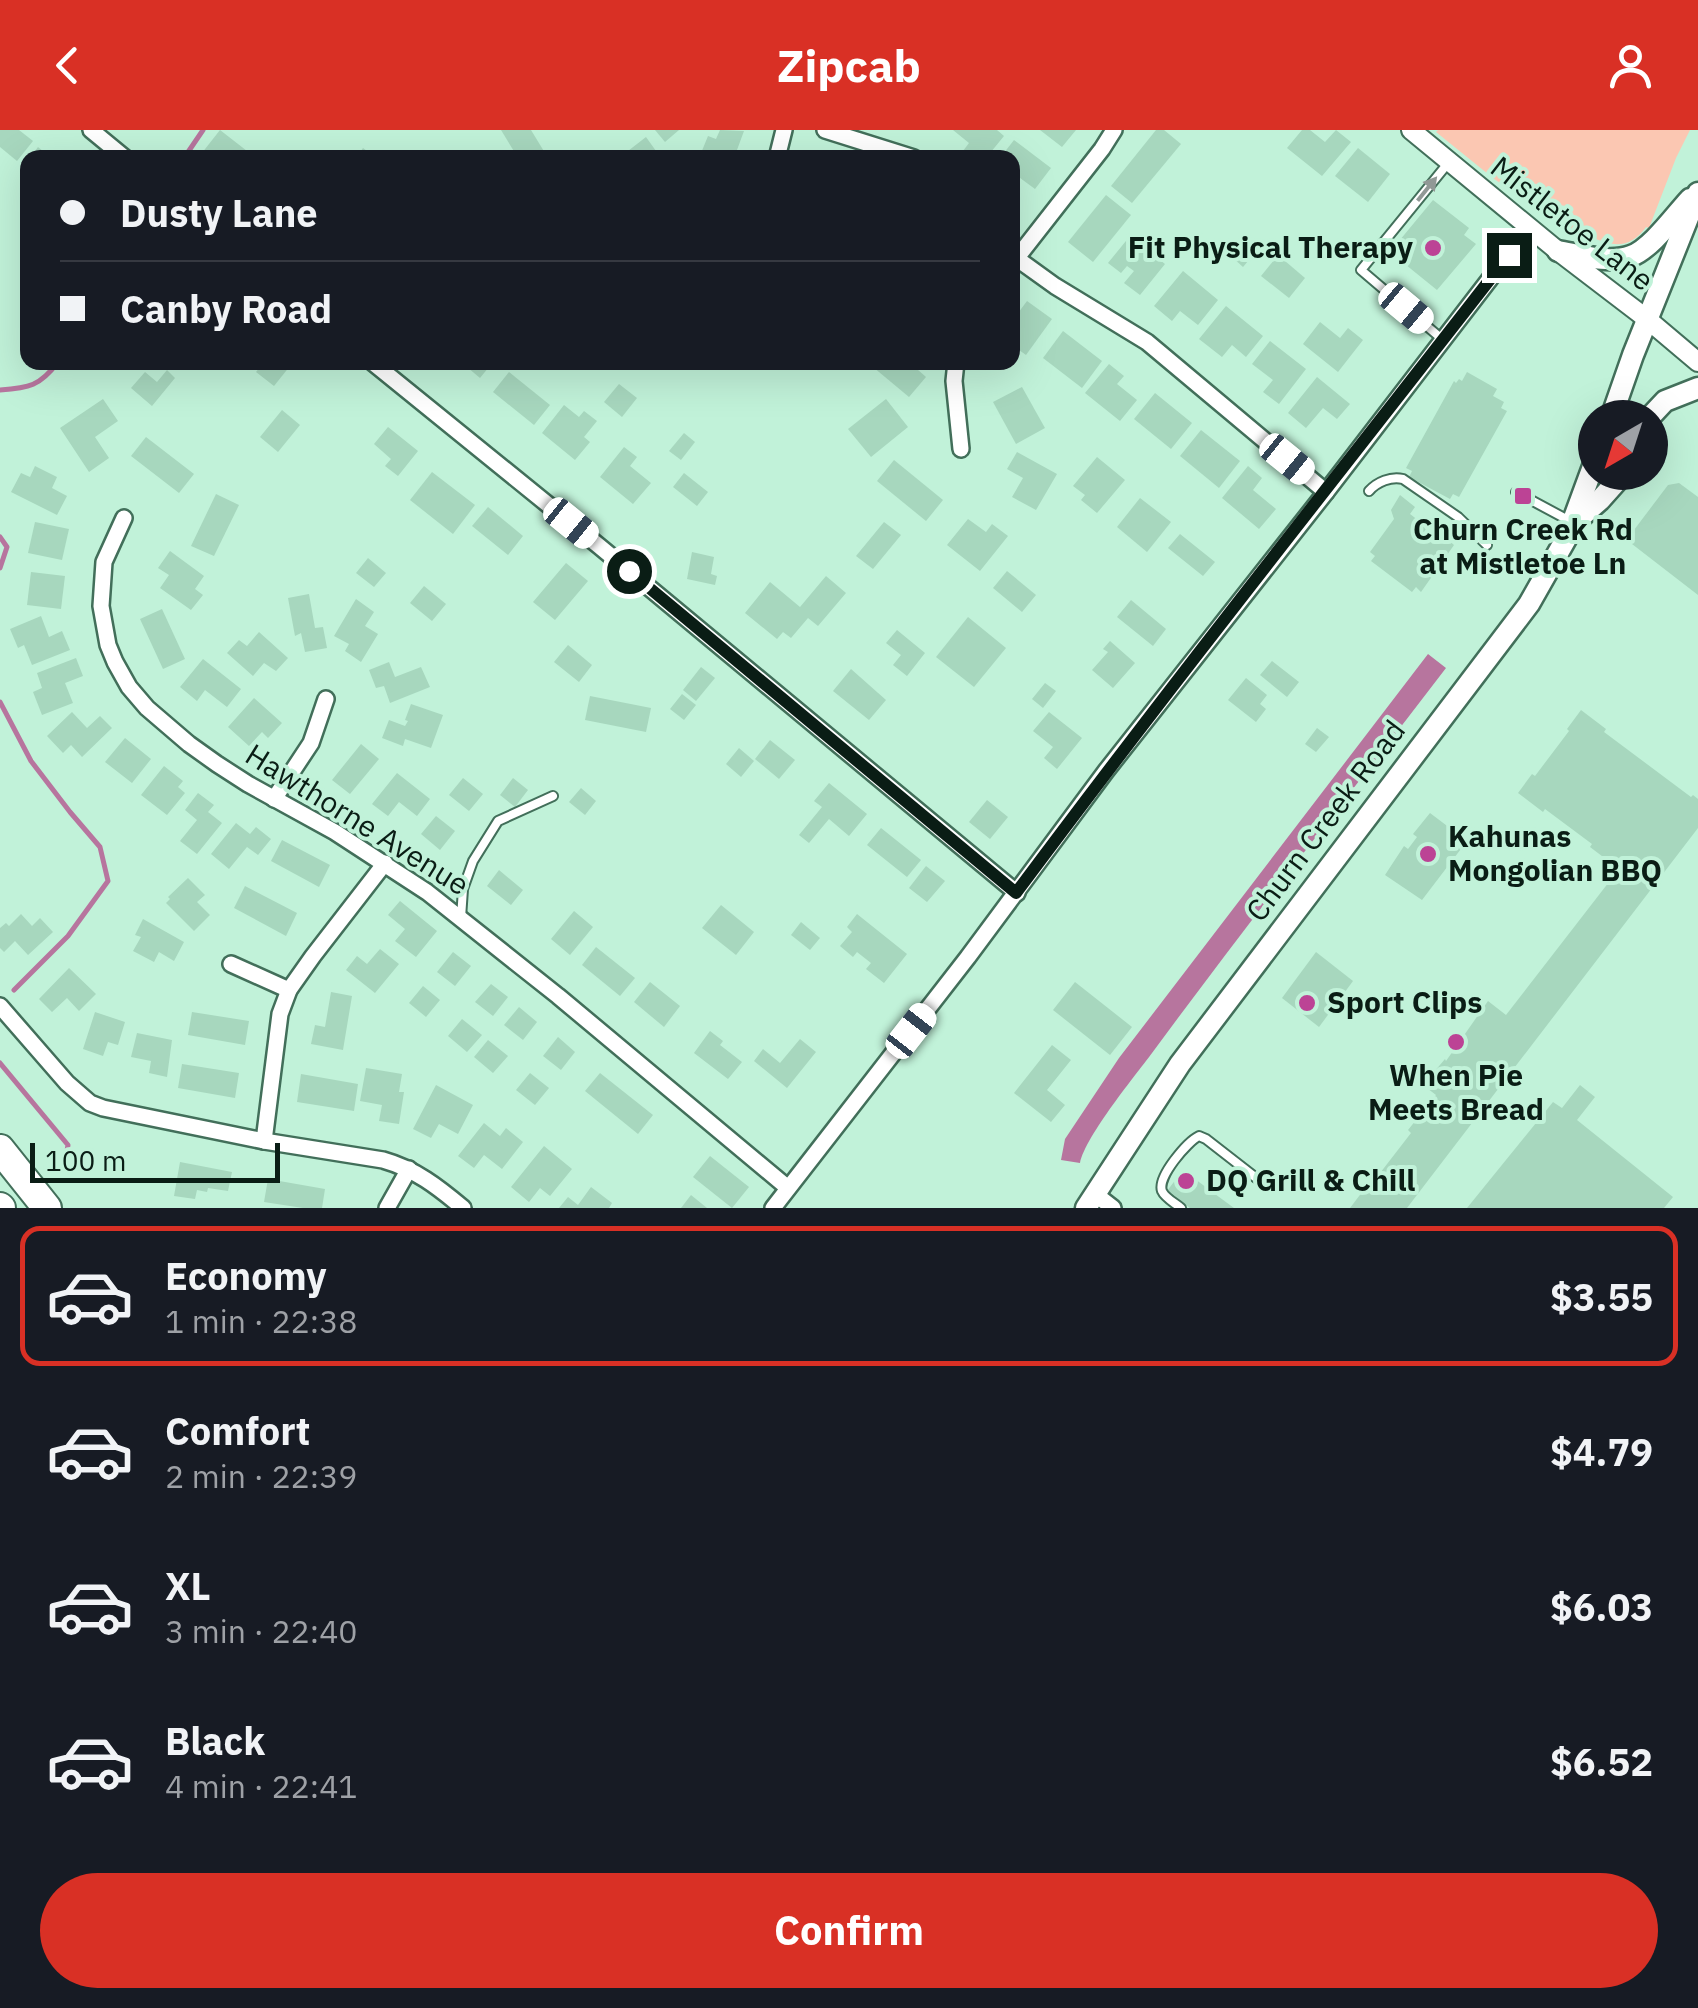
<!DOCTYPE html>
<meta charset="utf-8">
<style>
:root{--surface:#171b24;--page:#20242c;--text:#f1f3f6;--muted:#9ea1a6;--line:#363941;--accent:#d93025}
body{margin:0;font-family:"IBM Plex Sans",sans-serif;background:var(--page);color:var(--text);height:100vh;display:flex;flex-direction:column;font-size:38px;white-space:nowrap}
*{box-sizing:border-box;margin:0}
p{font-size:32px;color:var(--muted)}
.icon{flex:none;width:55px;height:55px;fill:none;stroke:currentColor;stroke-width:2;stroke-linecap:round;stroke-linejoin:round}
.map{position:relative;height:1078px;overflow:hidden}
.drawer{display:flex;flex-direction:column;background:var(--surface);flex:1}
.drawer>*{flex:none}
.hud{position:absolute;left:20px;top:20px;width:1000px;height:220px;border-radius:20px;box-shadow:0 10px 40px #0002;display:grid;align-content:center;height:220px;padding:0 40px;background:var(--surface)}
.needle{width:65px;rotate:219deg}
.tools{position:absolute;left:1578px;top:270px;display:grid;gap:20px}
.tools a{display:grid;place-items:center;width:90px;height:90px;border-radius:50%;background:var(--surface);box-shadow:0 10px 40px #0002;font-size:50px}
.scale{position:absolute;left:30px;bottom:25px;width:250px;box-sizing:border-box;padding-left:10px;border:5px solid #0a1d15;border-top:0;font-size:28px;line-height:35px;white-space:nowrap;color:#0a1d15;-webkit-text-stroke:8px #c1f2d9;paint-order:stroke}
.end{position:absolute;width:45px;height:45px;margin:-22px;border:12px solid #0a1d15;background:#fff;box-shadow:0 0 0 5px #fff}
.from{border-radius:50%}
.car{position:absolute;width:30px;height:60px;margin:-30px -15px;border-radius:12px;box-shadow:0 0 8px 2px #0007;background:linear-gradient(#fff 24%,#345 0 40%,#fff 0 76%,#345 0 86%,#fff 0)}
.hud b{display:flex;align-items:center;gap:35px;height:95px;font-size:38px}
.hud b+b{border-top:2px solid var(--line)}
.hud i{width:25px;height:25px;background:var(--text)}
ul{padding:18px 0 0;list-style:none}
li{display:flex;align-items:center;gap:30px;height:140px;margin:0 20px 15px;padding:0 20px;border:5px solid transparent;border-radius:20px}
li div{flex:1}
li b{display:block;font-size:38px}
li em{font-style:normal;font-weight:800}
li.selected{border-color:var(--accent)}
li>.icon{width:90px;height:90px;stroke-width:1.5}
.button{display:flex;gap:20px;margin-top:auto;padding:20px 40px}
.button a{flex:1;height:115px;border-radius:60px;background:var(--accent);color:#fff;font-size:40px;font-weight:800;line-height:115px;text-align:center}
header{display:flex;justify-content:space-between;align-items:center;height:130px;padding:0 40px;background:var(--accent);color:#fff;font-size:45px;font-weight:800}
.map>svg:first-child{display:block}
</style>
<header><svg class="icon" aria-label="back" viewBox="0 0 24 24"><path d="M15 5l-7 7 7 7"/></svg>Zipcab<svg class="icon" aria-label="person" viewBox="0 0 24 24"><circle cx="12" cy="8" r="4"/><path d="M4 21q1-7 8-7t8 7"/></svg></header>
<div class="map">
<svg width="1698" height="1078" viewBox="0 0 1698 1078">
<rect width="100%" height="100%" fill="#c1f2d9"/>
<!-- green -->
<path fill="#fbc7b2" d="M1438 0H1690L1676 28 1649 98 1646 97C1632 116 1617 118 1596 109L1593 112 1532 76 1493 48 1436 2Z"/>
<!-- water -->
<path fill="#b7759e" d="M1428 524 1446 538C1349 665 1250 790 1155 919 1136 945 1086 1005 1080 1033L1061 1030 1065 1009 1119 928Z"/>
<g fill="none" stroke-linecap="round" stroke-linejoin="round">
<!-- stream -->
<g stroke="#b7759e" stroke-width="5">
<path d="M184 28 203 0"/>
<path d="M0 260C29 258 40 256 58 232"/>
<path d="M0 407 7 417 0 438"/>
<path d="M0 572 31 631 70 682 100 717 108 751 68 806 14 860"/>
<path d="M0 933 68 1015 64 1039"/>
</g>
</g>
<!-- building -->
<g fill="#a7d7be">
<path d="M0 0H19L33 11 17 31 0 17Z"/>
<path d="M220 0 256 28H198Z"/>
<path d="M501 0H531L545 23 539 28H518Z"/>
<path d="M655 0H679L665 12Z"/>
<path d="M720 0 744 1 734 28H699L708 6 716 9Z"/>
<path d="M953 0H997L1004 6 986 28H971L963 21 969 13Z"/>
<path d="M1040 0H1076L1062 17Z"/>
<path d="M1156 0H1164L1181 14 1132 73 1111 56Z"/>
<path d="M1302 0H1310L1325 12 1336 0 1351 12 1322 46 1287 18Z"/>
<path d="M646 7 661 28H619Z"/>
<path d="M1014 10 1051 38 1035 59 1016 45 1012 50V28H1000Z"/>
<path d="M38 17 51 28H30Z"/>
<path d="M363 18 376 28H356Z"/>
<path d="M1358 18 1390 44 1368 72 1335 46Z"/>
<path d="M1106 65 1131 85 1093 132 1068 112Z"/>
<path d="M1433 70 1469 98 1464 105 1476 114 1437 160 1390 122Z"/>
<path d="M1130 106 1165 134 1140 165 1124 153 1134 141 1127 136 1121 143 1108 133Z"/>
<path d="M1243 116 1254 124 1243 137 1233 128Z"/>
<path d="M1278 125 1305 148 1289 168 1261 146Z"/>
<path d="M1183 141 1218 170 1198 195 1180 181 1172 191 1154 176Z"/>
<path d="M1027 171 1052 189 1026 225 1019 220 1012 230V191Z"/>
<path d="M1226 176 1263 206 1246 227 1232 215 1222 227 1199 209Z"/>
<path d="M1320 192 1340 208 1348 198 1363 210 1338 242 1303 214Z"/>
<path d="M1063 201 1102 231 1082 258 1043 228Z"/>
<path d="M1270 211 1306 239 1279 274 1263 262 1273 250 1252 234Z"/>
<path d="M264 232H286L290 236 274 256 256 242Z"/>
<path d="M461 232H493L480 248Z"/>
<path d="M877 232H909L926 247 909 267 873 237Z"/>
<path d="M1109 234 1124 246 1117 254 1137 270 1120 291 1085 263Z"/>
<path d="M167 240 175 248 152 276 131 258 145 242 157 252Z"/>
<path d="M509 242 550 275 534 295 493 262Z"/>
<path d="M1467 242 1497 259 1493 266 1504 272 1501 278 1507 281 1459 367 1453 364 1450 369 1409 347 1412 341 1406 338 1454 251 1456 253 1459 249 1462 251Z"/>
<path d="M1317 247 1350 274 1337 289 1323 278 1306 298 1288 283Z"/>
<path d="M619 254 637 268 622 287 604 272Z"/>
<path d="M1022 257 1045 298 1016 314 993 272Z"/>
<path d="M1155 263 1192 293 1171 319 1134 289Z"/>
<path d="M103 269 118 291 95 307 109 328 89 342 60 298Z"/>
<path d="M886 269 908 297 871 327 848 299Z"/>
<path d="M564 275 579 287 584 281 597 291 584 307 590 312 575 330 542 303Z"/>
<path d="M282 280 300 295 278 322 260 307Z"/>
<path d="M388 297 418 321 398 346 385 336 391 329 374 314Z"/>
<path d="M1201 300 1240 331 1219 358 1180 326Z"/>
<path d="M684 303 695 312 681 330 669 321Z"/>
<path d="M146 307 194 344 179 363 131 326Z"/>
<path d="M624 317 637 327 630 336 651 353 633 374 600 347Z"/>
<path d="M1017 322 1057 344 1036 380 1012 367 1023 348 1007 339Z"/>
<path d="M1097 327 1125 350 1097 383 1081 370 1085 365 1073 356Z"/>
<path d="M894 330 943 370 926 391 877 351Z"/>
<path d="M35 336 57 347 52 358 67 366 57 385 11 362 21 343 30 347Z"/>
<path d="M1248 336 1262 348 1253 360 1276 379 1259 399 1222 368Z"/>
<path d="M432 342 475 375 453 404 410 370Z"/>
<path d="M684 343 708 362 697 376 673 357Z"/>
<path d="M1679 353 1698 367V465L1632 414 1631 404 1668 355Z"/>
<path d="M216 364 239 375 214 426 191 416Z"/>
<path d="M1400 365 1415 377 1410 384 1432 401 1434 398 1454 415 1421 462 1416 457 1412 462 1371 431 1375 426 1370 422 1394 389 1391 380Z"/>
<path d="M1140 368 1171 392 1147 422 1117 397Z"/>
<path d="M488 377 523 406 508 425 472 396Z"/>
<path d="M968 389 986 402 992 394 1008 406 980 441 947 415Z"/>
<path d="M35 392 69 399 62 430 28 423Z"/>
<path d="M884 392 901 405 873 439 856 426Z"/>
<path d="M1180 404 1215 432 1203 446 1168 418Z"/>
<path d="M170 421 204 446 195 459 203 465 191 480 160 458 169 445 158 438Z"/>
<path d="M692 422 714 427 711 444 717 446 715 455 687 449Z"/>
<path d="M368 428 386 443 374 457 356 443Z"/>
<path d="M566 433 588 451 555 490 533 472Z"/>
<path d="M1007 441 1036 465 1022 482 993 458Z"/>
<path d="M31 442 65 446 61 479 27 475Z"/>
<path d="M826 446 846 463 818 496 808 488 791 508 783 502 777 509 745 483 770 452 800 477Z"/>
<path d="M424 456 446 474 432 491 410 473Z"/>
<path d="M309 464 315 498 323 497 327 518 305 522 301 503 295 506 288 468Z"/>
<path d="M356 469 374 482 365 496 378 504 361 532 345 521 349 514 334 506Z"/>
<path d="M1131 470 1166 499 1153 516 1117 487Z"/>
<path d="M162 479 185 529 163 539 140 489Z"/>
<path d="M41 486 49 507 62 501 70 520 32 535 24 515 18 518 10 499Z"/>
<path d="M968 487 1006 518 974 557 936 527Z"/>
<path d="M897 500 925 523 907 546 893 535 901 525 886 513Z"/>
<path d="M259 502 288 528 276 541 264 533 253 546 227 523 239 510 247 516Z"/>
<path d="M1110 511 1135 533 1113 558 1092 540 1108 522 1103 519Z"/>
<path d="M568 515 592 535 579 552 554 532Z"/>
<path d="M76 528 83 546 65 553 73 573 42 585 33 562 42 558 37 543Z"/>
<path d="M203 529 241 559 227 577 205 560 197 571 180 557Z"/>
<path d="M1272 531 1299 552 1287 567 1260 545Z"/>
<path d="M389 532 395 547 421 537 430 557 390 573 384 556 376 558 369 540Z"/>
<path d="M701 537 715 548 696 571 683 560Z"/>
<path d="M851 539 886 570 869 590 833 561Z"/>
<path d="M1246 548 1267 565 1260 574 1266 579 1256 592 1228 570Z"/>
<path d="M1045 553 1056 561 1043 578 1032 569Z"/>
<path d="M682 564 696 575 684 590 670 579Z"/>
<path d="M590 566 651 578 646 602 585 590Z"/>
<path d="M254 568 282 593 268 608 262 602 249 616 228 597Z"/>
<path d="M411 574 443 585 431 618 405 609 403 616 382 608 389 590 405 596 408 591 405 590Z"/>
<path d="M1581 580 1606 599 1604 602 1691 667 1693 665 1698 669V698L1407 1078H1350L1375 1045 1377 1047 1411 1003 1408 1000 1436 965 1423 955 1445 929 1446 931 1488 871 1506 885 1619 739 1590 717 1592 714 1545 679 1543 682 1518 663 1532 644 1535 646 1569 601 1567 599Z"/>
<path d="M72 582 87 598 100 586 112 598 82 627 71 615 63 623 47 606Z"/>
<path d="M1049 582 1082 608 1057 639 1044 628 1053 617 1033 601Z"/>
<path d="M1317 598 1329 607 1316 622 1305 614Z"/>
<path d="M125 608 151 629 132 653 105 632Z"/>
<path d="M770 610 795 630 779 649 755 629Z"/>
<path d="M361 614 379 629 350 664 332 650Z"/>
<path d="M739 618 754 631 741 647 726 634Z"/>
<path d="M164 636 183 651 178 657 185 663 167 685 141 665Z"/>
<path d="M397 643 430 669 417 686 399 672 388 686 372 674Z"/>
<path d="M463 648 483 664 469 681 449 665Z"/>
<path d="M513 648 528 660 515 677 500 665Z"/>
<path d="M829 653 867 684 849 706 829 689 809 713 799 705 822 677 814 671Z"/>
<path d="M581 658 596 671 585 685 569 672Z"/>
<path d="M198 663 214 675 208 682 222 693 197 724 180 711 197 690 185 680Z"/>
<path d="M987 670 1008 687 990 709 969 692Z"/>
<path d="M1430 683 1467 711 1422 770 1385 745 1404 716 1408 719 1417 707 1413 704Z"/>
<path d="M436 686 455 701 440 720 421 704Z"/>
<path d="M236 693 250 704 256 697 271 709 258 725 247 717 229 739 211 724Z"/>
<path d="M881 698 921 730 907 747 867 715Z"/>
<path d="M282 710 330 735 319 757 271 731Z"/>
<path d="M926 736 945 751 927 772 909 758Z"/>
<path d="M499 740 523 760 511 775 487 756Z"/>
<path d="M188 748 205 765 197 772 210 785 194 801 166 773 170 769 168 767Z"/>
<path d="M245 756 297 783 286 806 234 778Z"/>
<path d="M400 771 437 801 416 827 395 811 405 799 388 785Z"/>
<path d="M721 775 754 802 736 825 702 798Z"/>
<path d="M574 781 593 797 570 825 551 809Z"/>
<path d="M21 784 32 796 40 788 53 802 28 825 15 811 4 822 0 818V798L6 793 9 796Z"/>
<path d="M857 784 907 824 884 853 866 839 871 833 857 822 853 827 840 816 852 802 847 797Z"/>
<path d="M143 789 184 812 174 831 159 822 154 832 133 821 141 807 135 805Z"/>
<path d="M801 792 820 808 810 820 791 805Z"/>
<path d="M596 817 635 848 620 866 582 835Z"/>
<path d="M380 819 399 834 375 863 346 840 357 826 367 834Z"/>
<path d="M453 822 471 836 455 856 437 842Z"/>
<path d="M1316 822 1353 851 1319 897 1282 868Z"/>
<path d="M69 838 96 864 79 881 67 868 52 882 39 869Z"/>
<path d="M650 852 680 876 664 897 634 872Z"/>
<path d="M1075 852 1132 897 1110 925 1053 880Z"/>
<path d="M491 854 508 867 493 886 475 872Z"/>
<path d="M423 856 440 870 426 887 409 873Z"/>
<path d="M331 862 352 866 343 920 311 914 315 895 325 897Z"/>
<path d="M519 877 537 892 523 910 504 895Z"/>
<path d="M95 882 125 892 118 915 108 912 103 926 83 919Z"/>
<path d="M192 882 249 891 245 915 188 905Z"/>
<path d="M462 889 482 905 467 922 448 906Z"/>
<path d="M710 901 723 911 720 915 742 932 728 949 694 923Z"/>
<path d="M137 903 172 910 167 947 149 943 151 931 131 927Z"/>
<path d="M558 907 575 922 561 940 543 926Z"/>
<path d="M800 909 816 922 787 958 754 931 763 919 780 933Z"/>
<path d="M488 910 508 926 493 943 474 927Z"/>
<path d="M1052 915 1071 930 1047 960 1065 975 1051 992 1014 963Z"/>
<path d="M182 934 239 943 235 968 178 958Z"/>
<path d="M366 938 402 944 399 962H404L399 994 379 991 382 975 360 971Z"/>
<path d="M530 943 549 958 535 975 516 960Z"/>
<path d="M600 943 653 985 638 1004 585 961Z"/>
<path d="M301 944 358 954 354 981 297 972Z"/>
<path d="M436 955 473 975 458 1004 439 994 431 1008 413 999Z"/>
<path d="M1580 955 1595 967 1577 990 1673 1067 1664 1078H1467L1553 972 1562 978Z"/>
<path d="M484 993 500 1006 506 998 523 1012 502 1039 484 1025 474 1038 458 1026Z"/>
<path d="M544 1016 572 1039 550 1066 540 1058 529 1072 511 1057Z"/>
<path d="M710 1026 749 1057 732 1078 693 1047Z"/>
<path d="M180 1032 232 1042 228 1061 208 1058 207 1062 197 1060 195 1069 174 1066Z"/>
<path d="M1183 1040 1215 1064 1234 1078H1190L1167 1061Z"/>
<path d="M268 1049 325 1059 322 1078H303L264 1072Z"/>
<path d="M591 1057 612 1073 609 1078H559L568 1067 578 1075Z"/>
<path d="M691 1065 707 1078H681Z"/>
</g>
<g fill="none" stroke-linecap="round" stroke-linejoin="round">
<defs>
<g id="service">
<path d="M1442 209 1361 140 1449 32"/>
<path d="M1369 361C1377 352 1391 346 1403 349L1458 387 1487 415"/>
<path d="M1516 362 1570 391"/>
<path d="M461 788 463 759 473 731 498 691 553 666"/>
<path d="M1181 1078C1175 1073 1165 1068 1162 1061 1157 1047 1187 1012 1199 1006L1206 1009 1260 1051"/>
</g>
<g id="minor">
<path d="M91 0 125 28"/>
<path d="M825 0 914 28"/>
<path d="M777 28 784 0"/>
<path d="M1012 125 1055 156 1147 212 1326 362"/>
<path d="M1012 134 1102 19 1114 0"/>
<path d="M372 232 599 416 1017 763"/>
<path d="M956 232 954 251 961 319"/>
<path d="M124 388 104 432 101 476 108 515 115 532 129 557 147 578 189 614 217 634 248 654 335 702 427 762 558 866 788 1058"/>
<path d="M274 669 311 613 326 569"/>
<path d="M231 834 289 860"/>
<path d="M0 876 67 953 90 973 103 978 264 1011 383 1030C415 1039 438 1057 463 1078"/>
<path d="M264 1011 280 884 289 860 313 826 385 733"/>
<path d="M1095 1064 1113 1078"/>
<path d="M387 1078 409 1039"/>
<path d="M773 1078 968 827 1106 641 1326 362 1529 98"/>
</g>
<path id="tertiary" d="M1411 0 1558 121 1647 189 1698 232"/>
<g id="secondary">
<path d="M1558 121C1580 125 1609 134 1631 126 1651 119 1675 85 1690 69"/>
<path d="M1611 288 1633 225 1698 63"/>
<path d="M1649 288 1665 271 1698 258"/>
<path d="M1575 392 1600 370 1625 342"/>
<path d="M1086 1078 1180 934 1529 474 1567 407 1595 331"/>
</g>
<g id="motorway">
<path d="M0 1019 47 1078"/>
<path d="M0 1077 1 1078"/>
</g>
</defs>
<!-- service casing -->
<use href="#service" stroke="#426f5a" stroke-width="12"/>
<!-- minor casing -->
<use href="#minor" stroke="#426f5a" stroke-width="20"/>
<!-- tertiary casing -->
<use href="#tertiary" stroke="#426f5a" stroke-width="22"/>
<!-- secondary casing -->
<use href="#secondary" stroke="#426f5a" stroke-width="25"/>
<!-- motorway casing -->
<use href="#motorway" stroke="#426f5a" stroke-width="32"/>
<!-- service -->
<use href="#service" stroke="#fff" stroke-width="8"/>
<!-- minor -->
<use href="#minor" stroke="#fff" stroke-width="15"/>
<!-- tertiary -->
<use href="#tertiary" stroke="#fff" stroke-width="18"/>
<!-- secondary -->
<use href="#secondary" stroke="#fff" stroke-width="20"/>
<!-- motorway -->
<use href="#motorway" stroke="#fff" stroke-width="28"/>
</g>
<!-- one-way arrows -->
<defs><path id="oneway-solid" d="M-6-.8H1V-3.2L6.5 0L1 3.2V.8H-6Z" transform="scale(2.5)"/></defs>
<use fill="#919996" href="#oneway-solid" transform="translate(1427 59) rotate(-51)"/>
<g fill="none" stroke-linecap="round" stroke-linejoin="round">
<!-- route -->
<path stroke="#0a1d15" stroke-width="12" d="M629 441 1016 763C1177 547 1344 337 1509 125"/>
</g>
<!-- markers -->
<g fill="#bc4395" stroke="#c1f2d9" stroke-width="4">
<circle cx="1433" cy="118" r="10"/>
<rect x="1513" y="356" width="20" height="20" rx="5"/>
<circle cx="1428" cy="724" r="10"/>
<circle cx="1307" cy="873" r="10"/>
<circle cx="1456" cy="912" r="10"/>
<circle cx="1186" cy="1051" r="10"/>
</g>
<g text-anchor="middle" stroke-width="8" stroke-linejoin="round" paint-order="stroke">
<!-- street labels -->
<g font-size="30" fill="#0a1d15" stroke="#c1f2d9">
<text transform="translate(1572 94) rotate(38)" y="10">Mistletoe Lane</text>
<text transform="translate(357 690) rotate(32)" y="10">Hawthorne Avenue</text>
<text transform="translate(1326 691) rotate(-53)" y="10">Churn Creek Road</text>
</g>
<!-- poi labels -->
<g font-size="30" font-weight="bold" fill="#0a1d15" stroke="#c1f2d9" text-anchor="start">
<text x="1413" y="128" text-anchor="end">Fit Physical Therapy</text>
<text x="1523" y="410" text-anchor="middle">Churn Creek Rd<tspan x="1523" dy="34">at Mistletoe Ln</tspan></text>
<text x="1448" y="717">Kahunas<tspan x="1448" dy="34">Mongolian BBQ</tspan></text>
<text x="1327" y="883">Sport Clips</text>
<text x="1456" y="956" text-anchor="middle">When Pie<tspan x="1456" dy="34">Meets Bread</tspan></text>
<text x="1206" y="1061">DQ Grill &amp; Chill</text>
</g>
</g>
</svg>
<div class="tools">
<a><svg class="needle" viewBox="-14 -14 28 28"><path d="M0-13l5 13h-10z" fill="#e53935"/><path d="M0 13l5-13h-10z" fill="#9ea1a6"/></svg></a>
</div>
<div class="scale">100 m</div>
<i class="end from" style="left:629px;top:441px"></i>
<i class="end" style="left:1509px;top:125px"></i>
<i class="car" style="left:1406px;top:178px;rotate:130deg"></i>
<i class="car" style="left:1287px;top:329px;rotate:129deg"></i>
<i class="car" style="left:571px;top:393px;rotate:129deg"></i>
<i class="car" style="left:911px;top:901px;rotate:38deg"></i>
<div class="hud">
<b><i class="from"></i>Dusty Lane</b>
<b><i></i>Canby Road</b>
</div>
</div>
<section class="drawer">
<ul>
<li class="selected"><svg class="icon" aria-label="car" viewBox="0 0 24 24"><path d="M5 17H2v-5l4-1 3-4h7l3 4 3 1v5h-3M9 17h6M6 11h13"/><circle cx="7" cy="17" r="2"/><circle cx="17" cy="17" r="2"/></svg><div><b>Economy</b><p>1 min · 22:38</p></div><em>$3.55</em></li>
<li><svg class="icon" aria-label="car" viewBox="0 0 24 24"><path d="M5 17H2v-5l4-1 3-4h7l3 4 3 1v5h-3M9 17h6M6 11h13"/><circle cx="7" cy="17" r="2"/><circle cx="17" cy="17" r="2"/></svg><div><b>Comfort</b><p>2 min · 22:39</p></div><em>$4.79</em></li>
<li><svg class="icon" aria-label="car" viewBox="0 0 24 24"><path d="M5 17H2v-5l4-1 3-4h7l3 4 3 1v5h-3M9 17h6M6 11h13"/><circle cx="7" cy="17" r="2"/><circle cx="17" cy="17" r="2"/></svg><div><b>XL</b><p>3 min · 22:40</p></div><em>$6.03</em></li>
<li><svg class="icon" aria-label="car" viewBox="0 0 24 24"><path d="M5 17H2v-5l4-1 3-4h7l3 4 3 1v5h-3M9 17h6M6 11h13"/><circle cx="7" cy="17" r="2"/><circle cx="17" cy="17" r="2"/></svg><div><b>Black</b><p>4 min · 22:41</p></div><em>$6.52</em></li>
</ul>
<div class="button"><a>Confirm</a></div>
</section>
